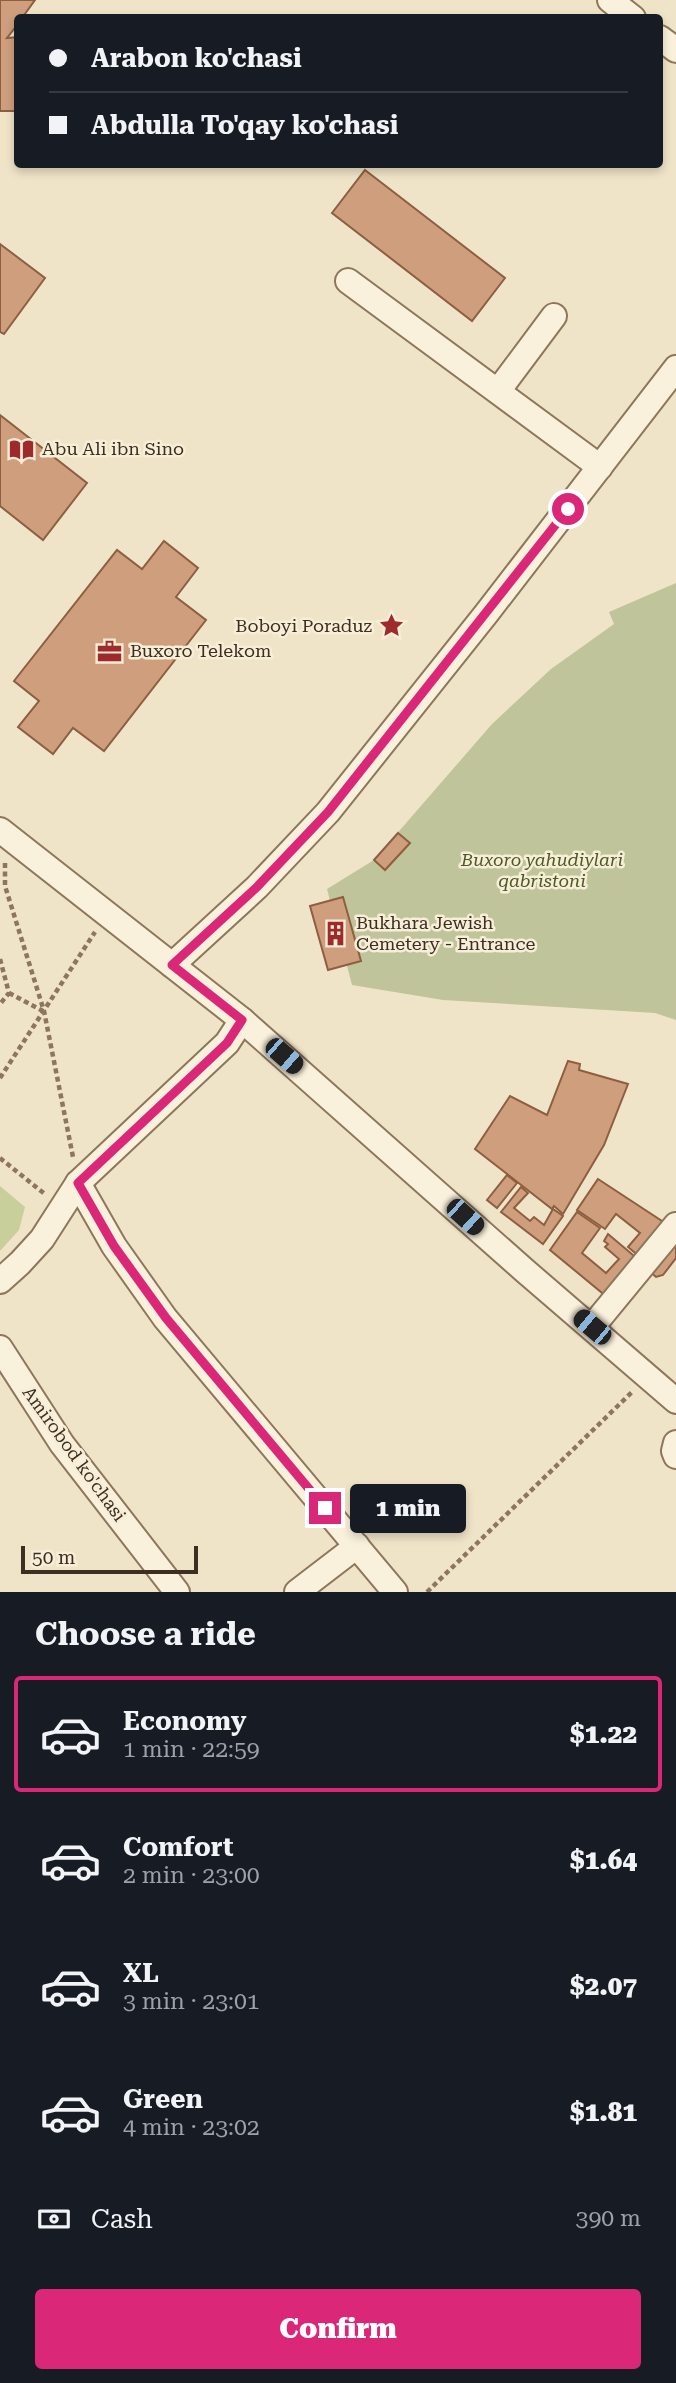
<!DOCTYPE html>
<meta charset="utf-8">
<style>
:root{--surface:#171b24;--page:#242831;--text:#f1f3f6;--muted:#9ea1a6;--line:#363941;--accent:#db2777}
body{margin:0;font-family:"Roboto Serif",serif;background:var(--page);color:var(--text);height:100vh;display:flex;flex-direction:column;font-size:26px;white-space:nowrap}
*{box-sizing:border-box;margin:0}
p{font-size:23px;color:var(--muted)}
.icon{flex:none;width:38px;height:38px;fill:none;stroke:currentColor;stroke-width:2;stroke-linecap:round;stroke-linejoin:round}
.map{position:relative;height:1592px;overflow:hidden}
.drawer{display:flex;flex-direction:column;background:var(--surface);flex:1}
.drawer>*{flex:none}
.hud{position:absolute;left:14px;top:14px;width:649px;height:154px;border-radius:7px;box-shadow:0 4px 10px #0003;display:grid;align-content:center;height:154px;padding:0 35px;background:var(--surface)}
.scale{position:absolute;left:21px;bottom:18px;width:177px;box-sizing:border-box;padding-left:7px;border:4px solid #3d2e20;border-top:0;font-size:19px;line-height:24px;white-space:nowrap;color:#3d2e20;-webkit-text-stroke:5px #f7eed8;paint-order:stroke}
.end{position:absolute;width:32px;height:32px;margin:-16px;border:9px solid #db2777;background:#fff;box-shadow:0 0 0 4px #fff}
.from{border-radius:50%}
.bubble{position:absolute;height:49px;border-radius:7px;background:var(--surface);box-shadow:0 4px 10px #0003;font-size:23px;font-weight:800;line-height:49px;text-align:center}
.car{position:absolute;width:21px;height:42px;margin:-21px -10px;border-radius:9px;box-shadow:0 0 5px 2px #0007;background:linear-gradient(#222 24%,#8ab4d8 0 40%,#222 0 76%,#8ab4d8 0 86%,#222 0)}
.hud b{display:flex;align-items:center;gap:24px;height:66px;font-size:26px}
.hud b+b{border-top:2px solid var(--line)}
.hud i{width:18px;height:18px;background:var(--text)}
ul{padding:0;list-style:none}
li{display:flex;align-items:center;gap:21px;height:116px;margin:0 14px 10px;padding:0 21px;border:4px solid transparent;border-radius:7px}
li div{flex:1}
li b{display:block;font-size:26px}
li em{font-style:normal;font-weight:800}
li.active{border-color:var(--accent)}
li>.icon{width:63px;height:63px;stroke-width:1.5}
h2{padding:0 35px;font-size:32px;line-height:84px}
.pay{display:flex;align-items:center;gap:18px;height:77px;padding:0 35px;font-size:26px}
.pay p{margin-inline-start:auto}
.button{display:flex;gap:14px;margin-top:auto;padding:14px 35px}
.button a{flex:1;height:80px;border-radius:7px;background:var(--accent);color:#fff;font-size:28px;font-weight:800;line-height:80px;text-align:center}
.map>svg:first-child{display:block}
</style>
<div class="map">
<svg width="676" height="1592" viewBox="0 0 676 1592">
<rect width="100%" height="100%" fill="#f0e4c8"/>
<!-- green -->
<path fill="#c9cf9b" d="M0 1186 25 1207 19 1230 0 1251Z"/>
<!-- cemetery -->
<path fill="#bfc49a" d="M676 583V1020L655 1013 443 1000 352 985 327 889 374 860 492 724 551 669 614 624 609 612Z"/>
<!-- building -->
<g fill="#cf9f7d" stroke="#8d5f41" stroke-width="2">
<path d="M0 0H35L22 18H18V24L7 38 18 37V111H0Z"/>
<path d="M365 170 505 278 472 321 332 213Z"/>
<path d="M0 244 45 278 4 334 0 332Z"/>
<path d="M0 415 87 483 43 540 0 506Z"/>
<path d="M164 541 198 568 176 597 206 620 104 751 73 728 53 754 18 727 39 701 14 681 117 550 142 569Z"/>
<path d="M398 833 410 843 385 870 374 860Z"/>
<path d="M343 897 361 961 328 970 310 906Z"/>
<path d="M568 1061 580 1064 579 1070 628 1084 604 1145 563 1214 554 1206 552 1209 475 1149 510 1096 547 1115Z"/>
<path d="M507 1175 517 1183 497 1208 487 1200Z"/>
<path d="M598 1179 668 1225 641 1258 628 1247 640 1233 616 1214 605 1229 577 1210Z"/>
<path d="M521 1187 528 1193 514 1208 530 1221 534 1217 544 1225 553 1209 563 1216 543 1244 501 1212Z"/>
<path d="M577 1212 600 1228 582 1253 606 1273 619 1259 605 1247 608 1244 604 1241 608 1234 639 1260 607 1297 550 1250Z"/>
<path d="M676 1235V1258L663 1275 656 1277 648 1270Z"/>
</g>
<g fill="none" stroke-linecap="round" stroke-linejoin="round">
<defs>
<g id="minor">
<path d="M610 0 633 18"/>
<path d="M660 38 676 50"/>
<path d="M348 281 600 467"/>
<path d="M498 391 554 316"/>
<path d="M0 830 242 1020 524 1270 676 1401"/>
<path d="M172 965 257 887 328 812 486 614 676 368"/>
<path d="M78 1183 114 1246 165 1318 395 1592"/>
<path d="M0 1281 20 1263 42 1239 78 1183 227 1043 242 1020"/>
<path d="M592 1327 676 1225"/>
<path d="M0 1348 62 1444 177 1592"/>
<path d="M676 1443 674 1451 676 1456"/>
<path d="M297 1592 357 1546"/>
</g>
</defs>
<!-- minor casing -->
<use href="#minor" stroke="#8d765c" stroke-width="28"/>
<!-- path -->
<g stroke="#8d765c" stroke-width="4.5" stroke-dasharray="5 3.5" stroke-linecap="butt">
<path d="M5 863V886L44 1011 73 1157"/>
<path d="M0 959 9 993 0 1004"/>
<path d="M9 993 43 1011"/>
<path d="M0 1078 95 932"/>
<path d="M0 1158 46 1195"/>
<path d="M427 1592 632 1392"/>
</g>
<!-- minor -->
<use href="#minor" stroke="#faf1dc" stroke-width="24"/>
</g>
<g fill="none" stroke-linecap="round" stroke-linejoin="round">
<!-- route -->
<path stroke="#db2777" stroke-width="9" d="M325 1508 166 1318 114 1246 78 1183 227 1043 242 1020 172 965 257 887 328 812 568 509"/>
</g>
<!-- icons -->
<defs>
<symbol id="library-bare" viewBox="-9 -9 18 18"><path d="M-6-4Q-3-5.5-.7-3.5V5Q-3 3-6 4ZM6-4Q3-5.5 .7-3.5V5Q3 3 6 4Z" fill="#9e2a2b" stroke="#f7eed8" stroke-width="2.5" paint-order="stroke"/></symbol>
<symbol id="sight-bare" viewBox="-9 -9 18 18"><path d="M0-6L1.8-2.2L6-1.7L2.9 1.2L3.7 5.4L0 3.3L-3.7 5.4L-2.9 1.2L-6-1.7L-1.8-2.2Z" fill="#9e2a2b" stroke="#f7eed8" stroke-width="2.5" paint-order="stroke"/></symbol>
<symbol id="office-bare" viewBox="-9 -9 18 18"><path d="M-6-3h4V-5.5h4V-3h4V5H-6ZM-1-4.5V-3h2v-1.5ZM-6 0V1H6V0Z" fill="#9e2a2b" stroke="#f7eed8" stroke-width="2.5" paint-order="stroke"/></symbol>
<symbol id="building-bare" viewBox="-9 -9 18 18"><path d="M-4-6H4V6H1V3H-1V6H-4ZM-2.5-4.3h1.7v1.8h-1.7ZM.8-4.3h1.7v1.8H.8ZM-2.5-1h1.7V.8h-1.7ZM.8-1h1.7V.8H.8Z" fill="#9e2a2b" stroke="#f7eed8" stroke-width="2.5" paint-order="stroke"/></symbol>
</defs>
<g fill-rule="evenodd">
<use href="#library-bare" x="4" y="432" width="35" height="35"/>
<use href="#sight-bare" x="374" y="608" width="35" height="35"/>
<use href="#office-bare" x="92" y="634" width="35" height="35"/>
<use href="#building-bare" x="318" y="916" width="35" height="35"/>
</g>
<g text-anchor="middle" stroke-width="5" stroke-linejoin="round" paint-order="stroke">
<!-- poi labels -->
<g font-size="18" fill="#3d2e20" stroke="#f7eed8" text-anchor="start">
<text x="42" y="455">Abu Ali ibn Sino</text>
<text x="372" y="632" text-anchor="end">Boboyi Poraduz</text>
<text x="130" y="657">Buxoro Telekom</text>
<text x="356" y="929">Bukhara Jewish<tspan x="356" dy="21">Cemetery - Entrance</tspan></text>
</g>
<!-- park labels -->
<g font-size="18" font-style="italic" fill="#4d5a26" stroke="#f7eed8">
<text x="542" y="866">Buxoro yahudiylari<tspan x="542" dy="21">qabristoni</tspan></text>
</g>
<!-- street labels -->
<g font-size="18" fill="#3d2e20" stroke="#f7eed8">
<text transform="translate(74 1454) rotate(54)" y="6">Amirobod ko'chasi</text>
</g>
</g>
</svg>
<div class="scale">50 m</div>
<i class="end from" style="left:568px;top:509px"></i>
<i class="end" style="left:325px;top:1508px"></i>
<div class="bubble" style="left:350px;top:1484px;width:116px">1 min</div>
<i class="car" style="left:284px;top:1056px;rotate:131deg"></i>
<i class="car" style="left:465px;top:1217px;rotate:132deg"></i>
<i class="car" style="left:592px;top:1327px;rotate:310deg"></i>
<div class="hud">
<b><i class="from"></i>Arabon ko'chasi</b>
<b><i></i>Abdulla To'qay ko'chasi</b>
</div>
</div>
<section class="drawer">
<h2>Choose a ride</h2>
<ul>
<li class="active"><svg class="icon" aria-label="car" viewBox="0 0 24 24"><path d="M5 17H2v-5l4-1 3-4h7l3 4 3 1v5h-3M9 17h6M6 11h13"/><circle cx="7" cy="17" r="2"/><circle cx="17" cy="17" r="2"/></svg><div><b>Economy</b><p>1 min · 22:59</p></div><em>$1.22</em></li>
<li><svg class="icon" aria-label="car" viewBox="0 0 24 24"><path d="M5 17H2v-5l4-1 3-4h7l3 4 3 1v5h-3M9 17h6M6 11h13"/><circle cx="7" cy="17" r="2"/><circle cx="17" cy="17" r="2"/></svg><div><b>Comfort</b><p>2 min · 23:00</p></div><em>$1.64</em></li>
<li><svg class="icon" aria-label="car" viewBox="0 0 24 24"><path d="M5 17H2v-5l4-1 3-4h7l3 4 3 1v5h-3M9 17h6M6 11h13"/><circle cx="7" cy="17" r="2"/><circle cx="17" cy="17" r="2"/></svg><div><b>XL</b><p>3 min · 23:01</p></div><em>$2.07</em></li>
<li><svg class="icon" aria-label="car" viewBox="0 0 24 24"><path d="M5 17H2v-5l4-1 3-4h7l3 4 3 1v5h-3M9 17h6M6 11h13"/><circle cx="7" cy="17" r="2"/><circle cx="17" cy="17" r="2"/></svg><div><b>Green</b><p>4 min · 23:02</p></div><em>$1.81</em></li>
</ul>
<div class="pay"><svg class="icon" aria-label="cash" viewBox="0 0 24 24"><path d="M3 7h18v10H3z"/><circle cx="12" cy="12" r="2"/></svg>Cash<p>390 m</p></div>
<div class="button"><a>Confirm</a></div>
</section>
